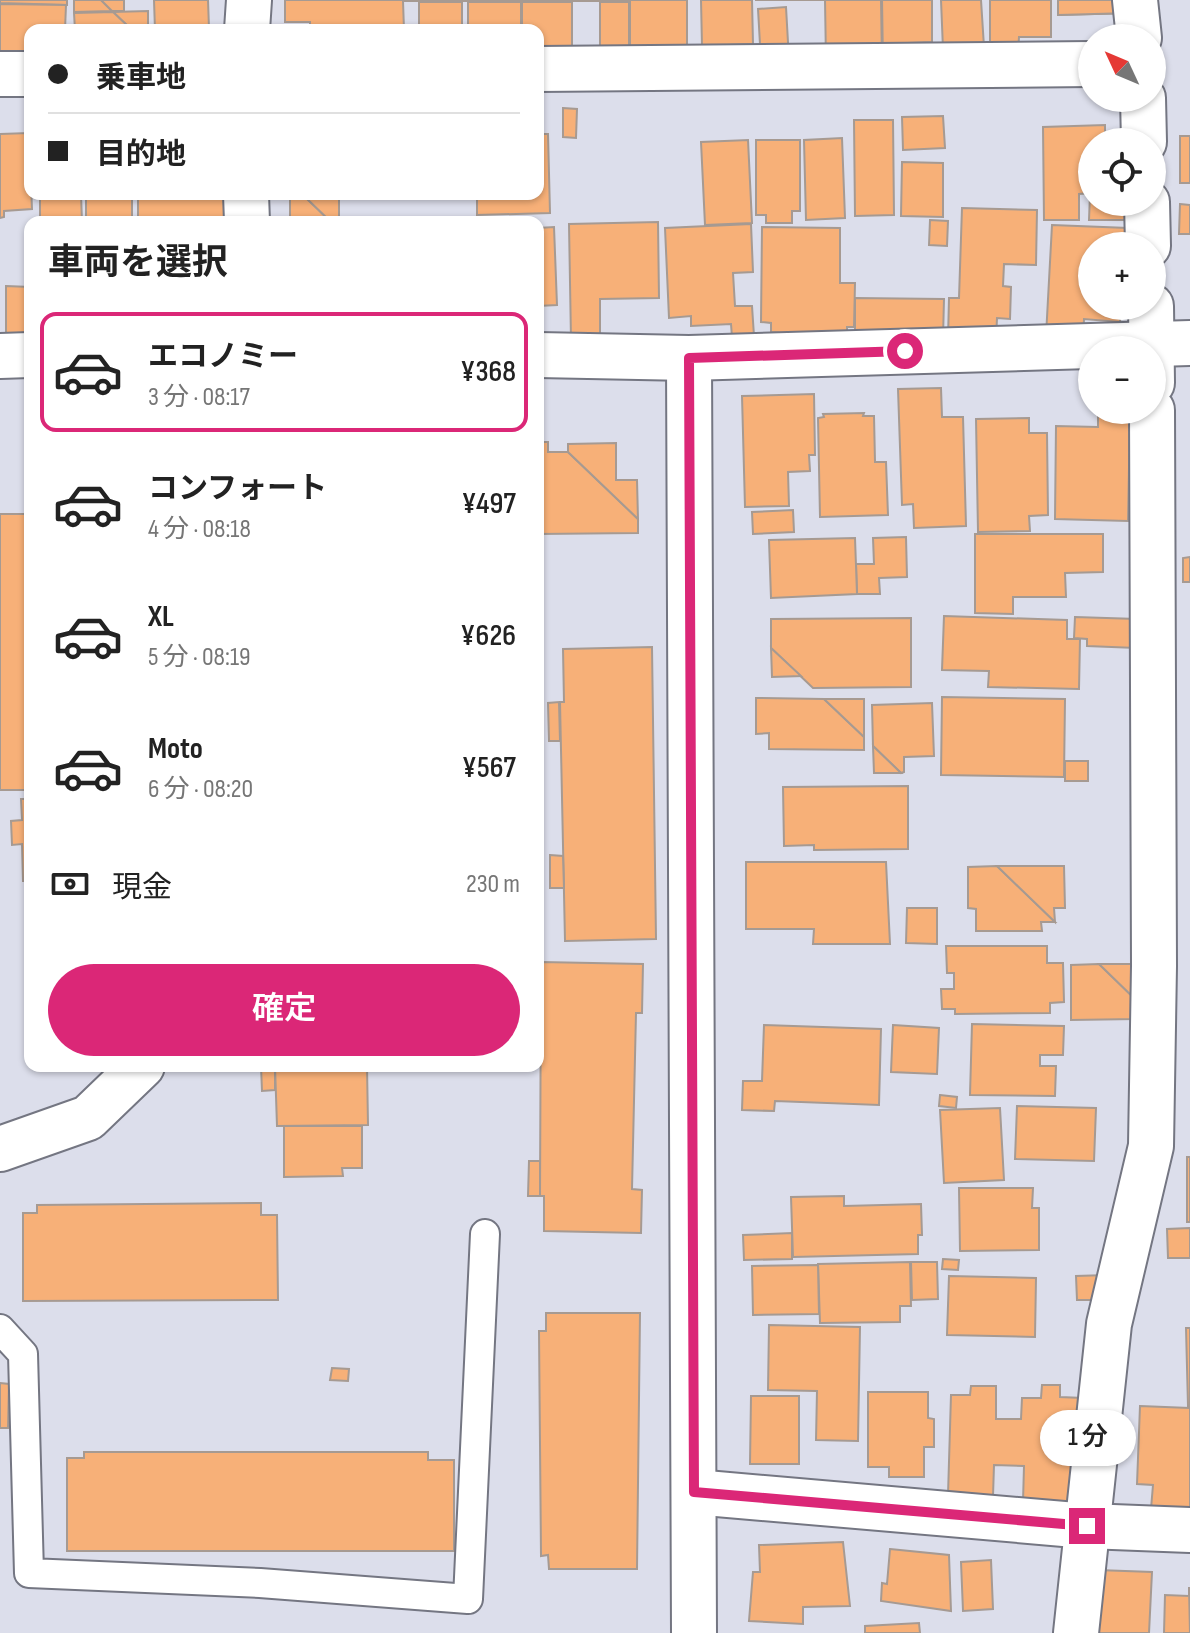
<!DOCTYPE html>
<html lang="ja">
<meta charset="utf-8">
<style>
:root{--surface:#fff;--page:#f2f2f2;--text:#222;--muted:#767676;--line:#e0e0e0;--accent:#db2777}
body{margin:0;font-family:"Sofia Sans Condensed","Noto Sans JP",sans-serif;background:var(--page);color:var(--text);height:100vh;display:flex;flex-direction:column;font-size:30px;white-space:nowrap}
*{box-sizing:border-box;margin:0}
p{font-size:26px;color:var(--muted)}
.icon{flex:none;width:44px;height:44px;fill:none;stroke:currentColor;stroke-width:2;stroke-linecap:round;stroke-linejoin:round}
.map{position:relative;flex:1;overflow:hidden}
.drawer{position:absolute;left:24px;top:216px;width:520px;height:856px;display:flex;flex-direction:column;background:var(--surface);border-radius:16px;box-shadow:0 2px 6px #0004}
.drawer>*{flex:none}
.hud{position:absolute;left:24px;top:24px;width:520px;height:176px;border-radius:16px;box-shadow:0 2px 6px #0004;display:grid;align-content:center;height:176px;padding:0 24px;background:var(--surface)}
.needle{width:52px;rotate:314deg}
.tools{position:absolute;left:1078px;top:24px;display:grid;gap:16px}
.tools a{display:grid;place-items:center;width:88px;height:88px;border-radius:50%;background:var(--surface);box-shadow:0 2px 6px #0004;font-size:40px}
.end{position:absolute;width:36px;height:36px;margin:-18px;border:10px solid #db2777;background:#fff;box-shadow:0 0 0 4px #fff}
.from{border-radius:50%}
.bubble{position:absolute;height:56px;border-radius:28px;background:var(--surface);box-shadow:0 2px 6px #0004;font-size:26px;font-weight:600;line-height:56px;text-align:center}
.hud b{display:flex;align-items:center;gap:28px;height:76px;font-size:30px}
.hud b+b{border-top:2px solid var(--line)}
.hud i{width:20px;height:20px;background:var(--text)}
ul{padding:0;list-style:none}
li{display:flex;align-items:center;gap:24px;height:120px;margin:0 16px 12px;padding:0 8px;border:4px solid transparent;border-radius:16px}
li div{flex:1}
li b{display:block;font-size:30px}
li em{font-style:normal;font-weight:600}
li.current{border-color:var(--accent)}
li>.icon{width:72px;height:72px;stroke-width:1.5}
h2{padding:0 24px;font-size:36px;line-height:96px}
.pay{display:flex;align-items:center;gap:20px;height:88px;padding:0 24px;font-size:30px}
.pay p{margin-inline-start:auto}
.primary-button{display:flex;gap:16px;margin-top:auto;padding:16px 24px}
.primary-button a{flex:1;height:92px;border-radius:48px;background:var(--accent);color:#fff;font-size:32px;font-weight:600;line-height:92px;text-align:center}
.map>svg:first-child{display:block}
</style>
<div class="map">
<svg width="1190" height="1633" viewBox="0 0 1190 1633">
<rect width="100%" height="100%" fill="#dcdeeb"/>
<!-- building -->
<g fill="#f7b078" stroke="#a69a92" stroke-width="2">
<path d="M0 0H67V5L0 3Z"/>
<path d="M74 0H101L112 11 74 12Z"/>
<path d="M101 0H124V11H112Z"/>
<path d="M154 0H208L209 28 221 30H155Z"/>
<path d="M285 0H687V63H630V1H403L404 30H310V22H285Z"/>
<path d="M701 0H752L753 44 702 46Z"/>
<path d="M755 0H881L882 60 826 61 825 0Z"/>
<path d="M882 0H932V42L908 43V62H883Z"/>
<path d="M941 0H981L984 47 943 49Z"/>
<path d="M990 0H1051V37H1019L1018 54H990Z"/>
<path d="M1058 0H1131V13L1058 15Z"/>
<path d="M1058 0H1131V13L1058 15Z"/>
<rect x="419" y="2" width="43" height="28"/>
<rect x="468" y="2" width="53" height="28"/>
<path d="M522 2H572V54L538 53V30H522Z"/>
<rect x="600" y="2" width="29" height="46"/>
<path d="M0 4 66 5 65 30H30V61L0 68Z"/>
<path d="M786 7 789 60 761 62 758 9Z"/>
<path d="M148 11V30H132L113 12Z"/>
<path d="M113 12 132 30H75L74 13Z"/>
<path d="M563 108 577 109 576 138 563 137Z"/>
<path d="M943 116 945 148 903 150 902 117Z"/>
<path d="M854 120H893L894 215 855 216Z"/>
<path d="M1105 125V142H1092V193L1079 194V220H1044L1043 127Z"/>
<path d="M29 133 32 209 4 211V217L0 218V134Z"/>
<path d="M538 134H548L550 213 477 215V194H538Z"/>
<rect x="1180" y="136" width="10" height="47"/>
<path d="M842 138 845 218 806 220 804 140Z"/>
<path d="M748 140 752 223 705 225 701 142Z"/>
<path d="M756 140H800V211H792V223H766V215H756Z"/>
<path d="M902 162 943 163V217L901 216Z"/>
<path d="M40 194H81L82 222H40Z"/>
<rect x="86" y="194" width="46" height="28"/>
<path d="M138 194H229L228 222H138Z"/>
<path d="M290 194H302L331 222H290Z"/>
<path d="M302 194H339V222H331Z"/>
<path d="M1090 194 1092 202H1128L1127 220H1089Z"/>
<path d="M1180 204 1190 205V234H1179Z"/>
<path d="M962 208 1037 210 1036 265 1004 264 1003 286 1011 287 1010 319 997 318 996 340 948 339 949 298H959Z"/>
<path d="M930 220 948 221 947 246 929 245Z"/>
<path d="M658 222 659 298 600 299V340H571L569 224Z"/>
<path d="M751 224 753 272 733 273 735 306H752L754 336 732 337 731 324 691 326V316L669 318 665 228Z"/>
<path d="M1052 225 1128 228 1127 246H1092V306H1121L1120 322 1084 319 1083 338 1046 336Z"/>
<path d="M554 227 557 305 538 306V228Z"/>
<path d="M762 227 840 228V283H855L854 327H847V339L771 332V323L761 322Z"/>
<path d="M6 286 30 287V341L6 340Z"/>
<path d="M855 298 944 299 943 338 855 336Z"/>
<path d="M941 388 942 417H963L966 526 914 528 913 504 902 505 898 389Z"/>
<path d="M814 394 815 455H809L810 471 788 472 789 506 745 507 742 396Z"/>
<path d="M864 413 863 416H874L875 462H886L888 515 820 517 818 418 824 417 823 414Z"/>
<path d="M1098 415H1130L1128 521 1055 519 1056 426 1098 427Z"/>
<path d="M1029 418V433H1047L1048 515 1029 516 1030 531 978 532 976 419Z"/>
<path d="M538 442H548V452H568L638 519V533L538 534Z"/>
<path d="M616 443V480H637L638 519 568 452V444Z"/>
<path d="M793 510 794 532 753 534 752 512Z"/>
<path d="M0 514H30V789L25 790H0Z"/>
<path d="M975 534H1103V572L1065 573 1066 597H1013V614L975 613Z"/>
<path d="M906 537 907 577 879 578 880 594H857L856 564H874L873 538Z"/>
<path d="M855 538 857 594 771 598 769 540Z"/>
<path d="M1190 557V582H1183V558Z"/>
<path d="M944 616 1067 620V639H1080L1079 689 988 687 989 671 942 670Z"/>
<path d="M1075 617 1137 619 1136 648 1087 646V639L1074 638Z"/>
<path d="M911 618V687L813 688 771 648V619Z"/>
<path d="M652 647 656 939 565 941 560 702H564L563 649Z"/>
<path d="M771 648 801 676 772 677Z"/>
<path d="M942 697 1065 699 1064 777 941 775Z"/>
<path d="M756 698 824 699 864 737V750L769 749V733L756 734Z"/>
<path d="M824 699H864V737Z"/>
<path d="M559 702 560 741H549L548 703Z"/>
<path d="M932 703 934 756 904 757V772L901 773 873 746 872 705Z"/>
<path d="M873 746 901 773H874Z"/>
<rect x="1065" y="761" width="23" height="20"/>
<path d="M908 786V849L814 850V845L784 846 783 787Z"/>
<path d="M21 799H30V881H23L22 844 12 845 11 821 22 820Z"/>
<path d="M550 855 563 856 564 888H550Z"/>
<path d="M746 862H886L890 944H813L814 929H746Z"/>
<path d="M997 866 1055 922H1041L1042 931H976V909L968 908V867Z"/>
<path d="M997 866H1064L1065 908H1054L1055 922Z"/>
<path d="M907 908H937V944L906 943Z"/>
<path d="M946 946H1047V963H1063L1064 1002 1050 1003V1013L955 1014V1009H942L941 989H954V973H947Z"/>
<path d="M541 962 643 964 642 1013H636L632 1189 642 1190 641 1233 544 1231V1196H540Z"/>
<path d="M1099 964 1136 1000V1019L1071 1020V965Z"/>
<path d="M1099 964H1136V1000Z"/>
<path d="M972 1024 1064 1026 1063 1055H1040V1066H1056L1055 1096 970 1095Z"/>
<path d="M764 1025 881 1029 879 1105 775 1101 774 1111 742 1110 743 1081H762Z"/>
<path d="M893 1025 939 1028 937 1074 891 1072Z"/>
<path d="M261 1066H275V1090L262 1091Z"/>
<path d="M275 1066H367L368 1125 277 1126Z"/>
<path d="M940 1095 957 1097 956 1108 939 1106Z"/>
<path d="M1017 1106 1096 1108 1094 1161 1015 1159Z"/>
<path d="M1000 1108 1004 1180 944 1183 940 1110Z"/>
<path d="M284 1126H362V1168H342L343 1176 284 1177Z"/>
<rect x="1187" y="1157" width="3" height="65"/>
<path d="M529 1161H540V1196H528Z"/>
<path d="M959 1188H1033L1032 1208H1039V1250L960 1251Z"/>
<path d="M844 1196V1206L921 1204 922 1235H918V1254L793 1257 791 1197Z"/>
<path d="M261 1203V1215H277L278 1300 23 1301V1213H37V1205Z"/>
<path d="M1190 1228V1258H1168L1167 1229Z"/>
<path d="M792 1233V1259L744 1260 743 1235Z"/>
<path d="M943 1259 959 1260 958 1270 942 1269Z"/>
<path d="M910 1262 911 1306H900V1322L820 1323 818 1264Z"/>
<path d="M911 1262H937L938 1299 912 1300Z"/>
<path d="M818 1265 819 1314 753 1315 752 1266Z"/>
<path d="M1107 1275V1300H1077L1076 1276Z"/>
<path d="M949 1276 1036 1278 1035 1337 947 1335Z"/>
<path d="M546 1313H640L637 1569H549L548 1555 541 1556 539 1331H546Z"/>
<path d="M769 1325 860 1327 858 1441 816 1440 817 1391 768 1390Z"/>
<path d="M1186 1328H1190V1406H1188Z"/>
<path d="M332 1368 349 1369 348 1381 330 1380Z"/>
<path d="M0 1383 9 1384 8 1428H0Z"/>
<path d="M1042 1385H1060V1397L1083 1398 1082 1433H1072L1071 1503 1023 1502 1024 1466 994 1465 993 1496 948 1495 951 1395H970L971 1386H996V1419H1021L1022 1398H1041Z"/>
<path d="M868 1392H928V1418L934 1419V1447H924V1477H889V1467H868Z"/>
<path d="M751 1396H799V1464H750Z"/>
<path d="M1140 1406 1190 1408V1520L1151 1509 1153 1485 1137 1484Z"/>
<path d="M84 1452H428V1460H454V1551H67V1458H84Z"/>
<path d="M843 1542 850 1606 803 1607V1624L749 1621 753 1572H760L759 1545Z"/>
<path d="M890 1549 949 1555 951 1611 881 1601 882 1583 887 1584Z"/>
<path d="M991 1560 993 1609 963 1611 961 1562Z"/>
<path d="M1070 1569 1152 1572 1149 1633H1075Z"/>
<path d="M1189 1587 1190 1633H1164L1165 1595 1189 1596Z"/>
<path d="M919 1623 920 1633H865V1626Z"/>
</g>
<g fill="none" stroke-linecap="round" stroke-linejoin="round">
<defs>
<path id="service" d="M0 1329 23 1354 29 1573 260 1583 468 1599 485 1234"/>
<g id="minor">
<path d="M1135 0 1139 38"/>
<path d="M247 30 249 0"/>
<path d="M538 69 1092 64"/>
<path d="M0 74H30"/>
<path d="M1143 98 1144 142"/>
<path d="M246 194 247 222"/>
<path d="M1147 202 1148 246"/>
<path d="M1151 306 1152 383"/>
<path d="M538 355 689 358 1190 343"/>
<path d="M0 356 30 355"/>
<path d="M689 358 694 1633"/>
<path d="M0 1149 88 1118 142 1066"/>
<path d="M694 1492 1087 1526 1190 1530"/>
<path d="M1076 1633 1109 1324 1151 1146 1154 966 1152 410"/>
</g>
</defs>
<!-- service casing -->
<use href="#service" stroke="#747682" stroke-width="32"/>
<!-- minor casing -->
<use href="#minor" stroke="#747682" stroke-width="48"/>
<!-- service -->
<use href="#service" stroke="#fff" stroke-width="28"/>
<!-- minor -->
<use href="#minor" stroke="#fff" stroke-width="44"/>
</g>
<g fill="none" stroke-linecap="round" stroke-linejoin="round">
<!-- route -->
<path stroke="#db2777" stroke-width="10" d="M905 351 689 358 694 1492 1087 1526"/>
</g>
</svg>
<div class="tools">
<a><svg class="needle" viewBox="-14 -14 28 28"><path d="M0-13l5 13h-10z" fill="#e53935"/><path d="M0 13l5-13h-10z" fill="#767676"/></svg></a>
<a><svg class="icon" aria-label="locate" viewBox="0 0 24 24"><circle cx="12" cy="12" r="6"/><path d="M12 2v4M12 18v4M2 12h4M18 12h4"/></svg></a>
<a>+</a>
<a>−</a>
</div>
<i class="end from" style="left:905px;top:351px"></i>
<i class="end" style="left:1087px;top:1526px"></i>
<div class="bubble" style="left:1040px;top:1410px;width:96px">1 分</div>
<div class="hud">
<b><i class="from"></i>乗車地</b>
<b><i></i>目的地</b>
</div>
<section class="drawer">
<h2>車両を選択</h2>
<ul>
<li class="current"><svg class="icon" aria-label="car" viewBox="0 0 24 24"><path d="M5 17H2v-5l4-1 3-4h7l3 4 3 1v5h-3M9 17h6M6 11h13"/><circle cx="7" cy="17" r="2"/><circle cx="17" cy="17" r="2"/></svg><div><b>エコノミー</b><p>3 分 · 08:17</p></div><em>¥368</em></li>
<li><svg class="icon" aria-label="car" viewBox="0 0 24 24"><path d="M5 17H2v-5l4-1 3-4h7l3 4 3 1v5h-3M9 17h6M6 11h13"/><circle cx="7" cy="17" r="2"/><circle cx="17" cy="17" r="2"/></svg><div><b>コンフォート</b><p>4 分 · 08:18</p></div><em>¥497</em></li>
<li><svg class="icon" aria-label="car" viewBox="0 0 24 24"><path d="M5 17H2v-5l4-1 3-4h7l3 4 3 1v5h-3M9 17h6M6 11h13"/><circle cx="7" cy="17" r="2"/><circle cx="17" cy="17" r="2"/></svg><div><b>XL</b><p>5 分 · 08:19</p></div><em>¥626</em></li>
<li><svg class="icon" aria-label="car" viewBox="0 0 24 24"><path d="M5 17H2v-5l4-1 3-4h7l3 4 3 1v5h-3M9 17h6M6 11h13"/><circle cx="7" cy="17" r="2"/><circle cx="17" cy="17" r="2"/></svg><div><b>Moto</b><p>6 分 · 08:20</p></div><em>¥567</em></li>
</ul>
<div class="pay"><svg class="icon" aria-label="cash" viewBox="0 0 24 24"><path d="M3 7h18v10H3z"/><circle cx="12" cy="12" r="2"/></svg>現金<p>230 m</p></div>
<div class="primary-button"><a>確定</a></div>
</section>
</div>
